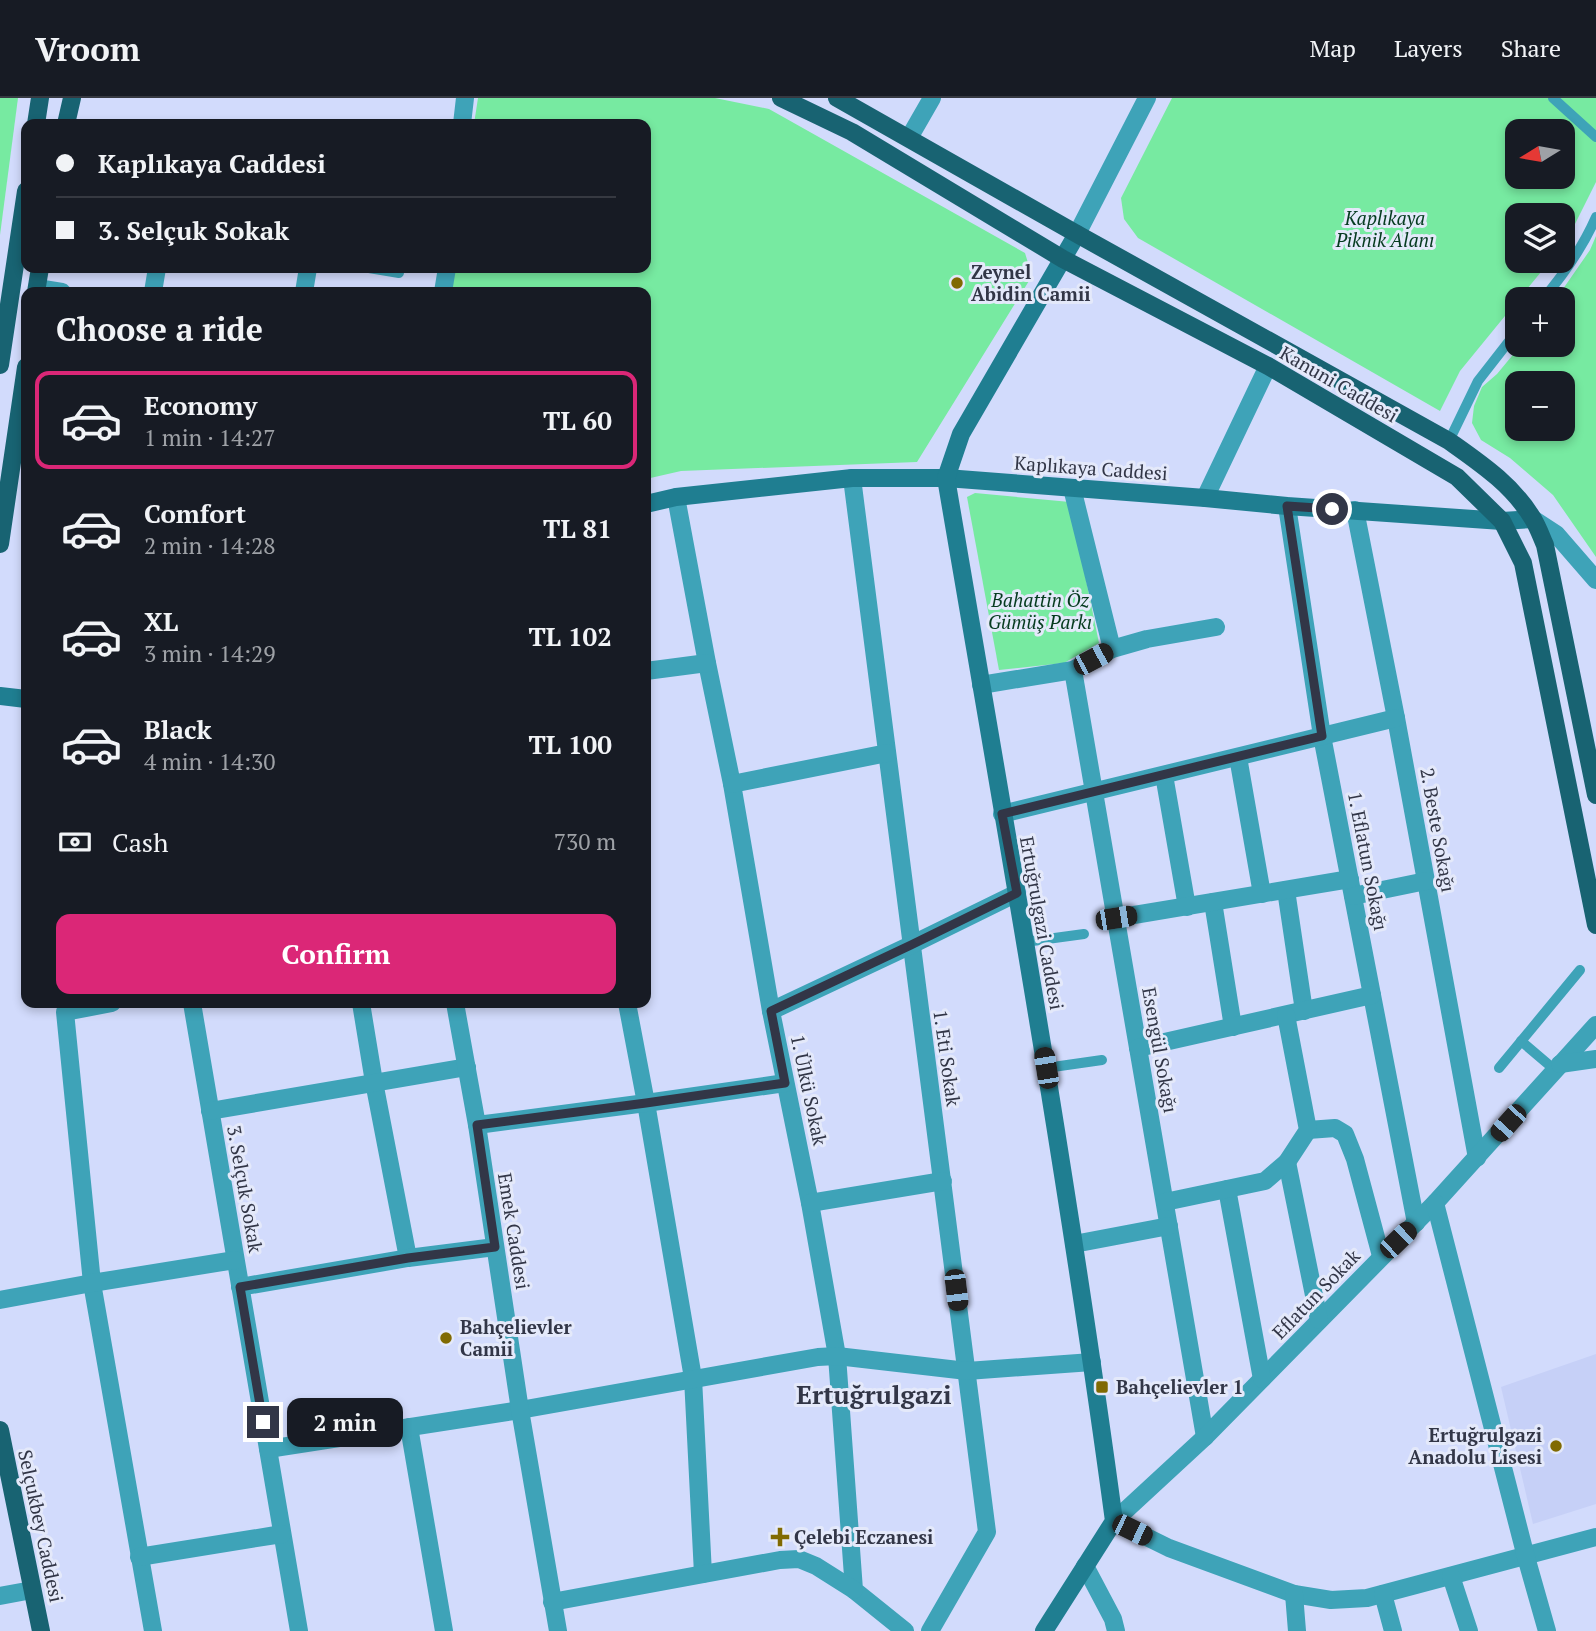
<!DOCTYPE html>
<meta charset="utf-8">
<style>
:root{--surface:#171b24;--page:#242831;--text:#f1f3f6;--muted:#9ea1a6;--line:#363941;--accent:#db2777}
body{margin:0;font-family:"PT Serif",serif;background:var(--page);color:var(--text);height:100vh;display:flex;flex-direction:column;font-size:26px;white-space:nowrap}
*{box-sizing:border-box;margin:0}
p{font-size:23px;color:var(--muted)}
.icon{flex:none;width:38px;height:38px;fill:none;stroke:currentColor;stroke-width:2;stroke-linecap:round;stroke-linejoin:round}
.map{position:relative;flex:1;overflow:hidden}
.panel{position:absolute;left:21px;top:189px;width:630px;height:721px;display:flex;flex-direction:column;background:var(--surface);border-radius:14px;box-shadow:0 4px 10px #0003}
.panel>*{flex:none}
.banner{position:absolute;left:21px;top:21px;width:630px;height:154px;border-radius:14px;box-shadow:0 4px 10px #0003;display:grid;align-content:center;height:154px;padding:0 35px;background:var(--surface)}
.needle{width:46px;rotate:259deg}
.fabs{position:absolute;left:1505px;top:21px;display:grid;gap:14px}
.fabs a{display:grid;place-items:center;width:70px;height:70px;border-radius:14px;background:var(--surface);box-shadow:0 4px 10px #0003;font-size:35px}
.end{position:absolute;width:32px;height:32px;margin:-16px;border:9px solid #323647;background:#fff;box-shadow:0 0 0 4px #fff}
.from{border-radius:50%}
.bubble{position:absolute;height:49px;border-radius:14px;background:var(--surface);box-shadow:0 4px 10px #0003;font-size:23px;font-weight:700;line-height:49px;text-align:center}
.car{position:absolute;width:21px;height:42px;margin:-21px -10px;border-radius:9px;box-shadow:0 0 5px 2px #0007;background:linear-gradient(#222 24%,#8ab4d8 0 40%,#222 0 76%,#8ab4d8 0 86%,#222 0)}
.banner b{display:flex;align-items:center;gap:24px;height:66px;font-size:26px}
.banner b+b{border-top:2px solid var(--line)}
.banner i{width:18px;height:18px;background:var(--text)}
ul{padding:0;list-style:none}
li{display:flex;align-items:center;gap:21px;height:98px;margin:0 14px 10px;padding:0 21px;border:4px solid transparent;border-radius:14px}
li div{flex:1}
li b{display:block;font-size:26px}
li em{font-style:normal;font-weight:700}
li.current{border-color:var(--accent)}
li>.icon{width:63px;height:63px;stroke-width:1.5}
h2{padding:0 35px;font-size:32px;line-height:84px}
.pay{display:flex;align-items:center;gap:18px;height:77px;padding:0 35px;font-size:26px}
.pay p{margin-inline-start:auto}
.primary-button{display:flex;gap:14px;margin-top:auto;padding:14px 35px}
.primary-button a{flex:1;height:80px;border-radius:14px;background:var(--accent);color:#fff;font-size:28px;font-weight:700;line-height:80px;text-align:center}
header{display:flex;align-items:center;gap:42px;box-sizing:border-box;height:98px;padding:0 35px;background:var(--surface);border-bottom:2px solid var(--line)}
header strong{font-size:33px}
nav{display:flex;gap:38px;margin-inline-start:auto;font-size:24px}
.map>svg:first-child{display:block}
</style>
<header>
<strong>Vroom</strong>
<nav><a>Map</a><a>Layers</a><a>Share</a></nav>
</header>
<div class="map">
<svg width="1596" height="1533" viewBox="0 0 1596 1533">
<rect width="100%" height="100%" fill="#d2dbfc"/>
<!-- built -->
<path fill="#c6d0f7" d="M1596 1256V1406L1533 1426 1501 1289Z"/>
<!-- green -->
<g fill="#77eaa1" fill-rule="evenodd">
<path d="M0 0H18L0 137Z"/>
<path d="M478 0H715L769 11 1025 155 1032 178 917 364 681 373 646 381V194H448L452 170H646V26H474Z"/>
<path d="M1172 0H1596V84L1569 138 1563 146V117H1517V163H1550L1460 273 1440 313 1138 140 1124 121 1121 100ZM1517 33H1563V79H1517Z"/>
<path d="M1596 138V459L1553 397 1510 360 1481 342 1472 325 1474 308 1482 289 1497 276 1521 247H1563V201H1556L1590 152ZM1563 285V331H1517V285Z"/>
<path d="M975 395 1070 404 1099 545 1064 565 999 572 967 399Z"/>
</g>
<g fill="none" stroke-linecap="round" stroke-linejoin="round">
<!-- service -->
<g stroke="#3ea3b8" stroke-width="10">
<path d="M1553 0 1596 39"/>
<path d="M369 170 399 175"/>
<path d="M1543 201C1564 176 1583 149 1596 119"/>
<path d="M1449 343 1478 283 1517 233"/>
<path d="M1025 844 1084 836"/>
<path d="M1521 943 1555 972"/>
<path d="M1046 970 1102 962"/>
<path d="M1499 970 1580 872"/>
</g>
<!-- minor -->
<g stroke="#3ea3b8" stroke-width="18">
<path d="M462 26 465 0"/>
<path d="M909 40 932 0"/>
<path d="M1077 136 1147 0"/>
<path d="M37 190 62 194"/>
<path d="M153 194 157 170"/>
<path d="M304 194 308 170"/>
<path d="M443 194 447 170"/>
<path d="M852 380 987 1434 930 1533"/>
<path d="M1072 390 1112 551"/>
<path d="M676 399 707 565 732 686 771 913 810 1105 837 1258 854 1492 905 1533"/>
<path d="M1205 400 1268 268"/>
<path d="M1287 408 1322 638 1416 1125"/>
<path d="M1355 412 1396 620 1477 1060"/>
<path d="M1533 421 1556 436 1596 482"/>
<path d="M1073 572 1205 1339"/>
<path d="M646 573 707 565"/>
<path d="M981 587 1073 572 1112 551 1147 541 1216 529"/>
<path d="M1238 659 1262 796"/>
<path d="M1164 677 1187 809"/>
<path d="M732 686 887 655"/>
<path d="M1002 716 1396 620"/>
<path d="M1286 792 1304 913"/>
<path d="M1353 798 1426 783"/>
<path d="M1213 804 1233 929"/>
<path d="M1116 820 1350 781"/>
<path d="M112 905 65 914 92 1185 153 1533"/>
<path d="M192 905 299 1533"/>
<path d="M361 905 374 984 408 1160"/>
<path d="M627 905 646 1005 693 1280 703 1476"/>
<path d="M771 913 911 847 1017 795"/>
<path d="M1596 927 1435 1105 1205 1339 1114 1423 1169 1450 1294 1496 1331 1502 1367 1500 1596 1439"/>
<path d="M1138 950 1372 897"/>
<path d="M1560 966 1596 961"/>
<path d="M210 1013 467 969"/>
<path d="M477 1027 646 1005 785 985"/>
<path d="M1308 1032 1335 1030 1345 1036 1355 1061 1381 1158"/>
<path d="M1287 1064 1319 1222"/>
<path d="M1227 1091 1262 1281"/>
<path d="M1165 1104 1265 1083 1287 1064 1308 1032 1286 917"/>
<path d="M810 1105 943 1083"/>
<path d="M1435 1105 1526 1459 1547 1533"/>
<path d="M1074 1146 1169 1128"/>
<path d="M240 1189 408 1160 495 1149"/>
<path d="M0 1202 92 1185 235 1162"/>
<path d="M409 1329 444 1533"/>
<path d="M268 1351 520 1312 818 1259 837 1258 967 1273 1092 1264"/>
<path d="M139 1459 282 1436"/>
<path d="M1085 1468 1113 1521 1116 1533"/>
<path d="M1451 1478 1469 1533"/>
<path d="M1294 1496 1297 1533"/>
<path d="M1383 1496 1393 1533"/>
<path d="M552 1504 780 1462 799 1461 816 1468 854 1492"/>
</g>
<!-- tertiary -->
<g stroke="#3ea3b8" stroke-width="18">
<path d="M455 905 477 1027 520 1312 558 1533"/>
<path d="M0 1498 32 1492"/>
</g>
<!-- secondary -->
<g stroke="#1f7e91" stroke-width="18">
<path d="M646 406 676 399 852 380H946L1205 400 1287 408 1502 423 1533 421"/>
<path d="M0 598 26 601"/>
<path d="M1044 1533 1114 1423C1067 1074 1005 727 946 380L961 336 1077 136"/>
</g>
<!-- primary -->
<g stroke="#186372" stroke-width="18">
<path d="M781 0 852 34 1063 161 1268 268 1457 379 1502 423 1523 465 1596 827"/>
<path d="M837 0 1077 136 1449 343C1480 365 1513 387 1533 421 1538 429 1541 438 1545 447L1596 697"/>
<path d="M36 26 40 0"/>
<path d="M66 26 72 0"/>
<path d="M36 194 40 170"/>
<path d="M0 267 26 93"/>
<path d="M0 446 26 269"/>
<path d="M0 1332 41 1533"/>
</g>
</g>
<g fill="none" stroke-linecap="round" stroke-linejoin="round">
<!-- route -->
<path stroke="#323647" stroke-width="9" d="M263 1324 240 1189 408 1160 495 1149 477 1027 646 1005 785 985 771 913 911 847 1017 795 1002 716 1322 638 1287 408 1332 411"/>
</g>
<!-- markers -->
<g fill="#806a02" stroke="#e4e9fa" stroke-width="2.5">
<circle cx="957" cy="185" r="7"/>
<circle cx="446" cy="1240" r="7"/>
<rect x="1095" y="1282" width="14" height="14" rx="3.5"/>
<circle cx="1556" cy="1348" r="7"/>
<path d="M776.5 1428.5h7v7h7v7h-7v7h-7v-7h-7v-7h7z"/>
</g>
<g text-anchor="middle" stroke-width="6" stroke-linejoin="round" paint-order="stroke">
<!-- park labels -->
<g font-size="19" font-style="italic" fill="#053b1f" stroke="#e4e9fa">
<text x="1385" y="127">Kaplıkaya<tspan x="1385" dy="22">Piknik Alanı</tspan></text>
<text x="1040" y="509">Bahattin Öz<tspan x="1040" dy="22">Gümüş Parkı</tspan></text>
</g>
<!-- poi labels -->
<g font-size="19" font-weight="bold" fill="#323647" stroke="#e4e9fa" text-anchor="start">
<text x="971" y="181">Zeynel<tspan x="971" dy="22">Abidin Camii</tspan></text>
<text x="460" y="1236">Bahçelievler<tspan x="460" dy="22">Camii</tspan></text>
<text x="1116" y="1296">Bahçelievler 1</text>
<text x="1542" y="1344" text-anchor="end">Ertuğrulgazi<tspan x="1542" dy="22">Anadolu Lisesi</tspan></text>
<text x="794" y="1446">Çelebi Eczanesi</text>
</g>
<!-- street labels -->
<g font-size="19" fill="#323647" stroke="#e4e9fa">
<text transform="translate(1339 286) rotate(30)" y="7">Kanuni Caddesi</text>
<text transform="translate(1091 370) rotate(4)" y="7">Kaplıkaya Caddesi</text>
<text transform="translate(1438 732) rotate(80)" y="7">2. Beste Sokağı</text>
<text transform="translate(1368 763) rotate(79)" y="7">1. Eflatun Sokağı</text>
<text transform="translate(1042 825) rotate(80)" y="7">Ertuğrulgazi Caddesi</text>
<text transform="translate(1160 952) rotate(80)" y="7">Esengül Sokağı</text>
<text transform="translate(947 960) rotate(82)" y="7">1. Eti Sokak</text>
<text transform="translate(809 992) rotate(78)" y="7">1. Ülkü Sokak</text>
<text transform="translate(245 1091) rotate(80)" y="7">3. Selçuk Sokak</text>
<text transform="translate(514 1133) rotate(81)" y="7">Emek Caddesi</text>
<text transform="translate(1316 1196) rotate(-46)" y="7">Eflatun Sokak</text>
<text transform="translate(41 1428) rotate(78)" y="7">Selçukbey Caddesi</text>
</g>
<!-- district labels -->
<g font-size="26" font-weight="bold" fill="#323647" stroke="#e4e9fa">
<text x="874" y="1306">Ertuğrulgazi</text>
</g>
</g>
</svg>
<div class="fabs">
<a><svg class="needle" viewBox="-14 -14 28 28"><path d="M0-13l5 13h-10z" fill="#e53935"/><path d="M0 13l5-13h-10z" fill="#9ea1a6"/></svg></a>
<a><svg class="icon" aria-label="layers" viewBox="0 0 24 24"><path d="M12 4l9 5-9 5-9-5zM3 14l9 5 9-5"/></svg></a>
<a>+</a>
<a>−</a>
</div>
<i class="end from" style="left:1332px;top:411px"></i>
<i class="end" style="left:263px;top:1324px"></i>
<div class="bubble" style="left:287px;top:1300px;width:116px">2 min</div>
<i class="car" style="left:1093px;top:561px;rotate:62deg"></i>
<i class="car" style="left:1116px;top:820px;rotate:81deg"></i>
<i class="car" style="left:1046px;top:970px;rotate:351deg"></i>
<i class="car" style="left:1508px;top:1025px;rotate:222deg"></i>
<i class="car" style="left:1398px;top:1142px;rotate:46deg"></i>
<i class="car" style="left:956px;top:1192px;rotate:173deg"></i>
<i class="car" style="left:1132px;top:1432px;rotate:116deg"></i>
<div class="banner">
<b><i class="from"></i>Kaplıkaya Caddesi</b>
<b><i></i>3. Selçuk Sokak</b>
</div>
<section class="panel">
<h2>Choose a ride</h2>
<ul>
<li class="current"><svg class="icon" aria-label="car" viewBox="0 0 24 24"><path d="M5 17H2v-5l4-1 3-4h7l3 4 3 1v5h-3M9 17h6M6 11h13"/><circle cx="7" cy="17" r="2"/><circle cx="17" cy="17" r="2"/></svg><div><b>Economy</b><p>1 min · 14:27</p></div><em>TL 60</em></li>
<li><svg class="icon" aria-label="car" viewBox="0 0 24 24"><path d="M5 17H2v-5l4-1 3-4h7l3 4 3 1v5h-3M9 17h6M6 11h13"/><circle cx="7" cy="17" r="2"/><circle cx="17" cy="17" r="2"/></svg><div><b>Comfort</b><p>2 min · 14:28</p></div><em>TL 81</em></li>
<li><svg class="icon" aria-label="car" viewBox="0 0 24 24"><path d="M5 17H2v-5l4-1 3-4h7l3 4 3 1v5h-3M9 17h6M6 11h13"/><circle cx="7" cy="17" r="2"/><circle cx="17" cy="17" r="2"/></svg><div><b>XL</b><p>3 min · 14:29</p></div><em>TL 102</em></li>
<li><svg class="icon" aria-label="car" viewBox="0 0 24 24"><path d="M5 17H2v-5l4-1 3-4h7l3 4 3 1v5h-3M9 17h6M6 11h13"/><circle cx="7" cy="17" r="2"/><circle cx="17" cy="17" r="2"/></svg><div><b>Black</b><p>4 min · 14:30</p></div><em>TL 100</em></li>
</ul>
<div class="pay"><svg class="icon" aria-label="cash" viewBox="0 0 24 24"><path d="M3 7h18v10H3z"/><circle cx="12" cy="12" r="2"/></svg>Cash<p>730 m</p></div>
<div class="primary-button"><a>Confirm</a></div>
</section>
</div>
